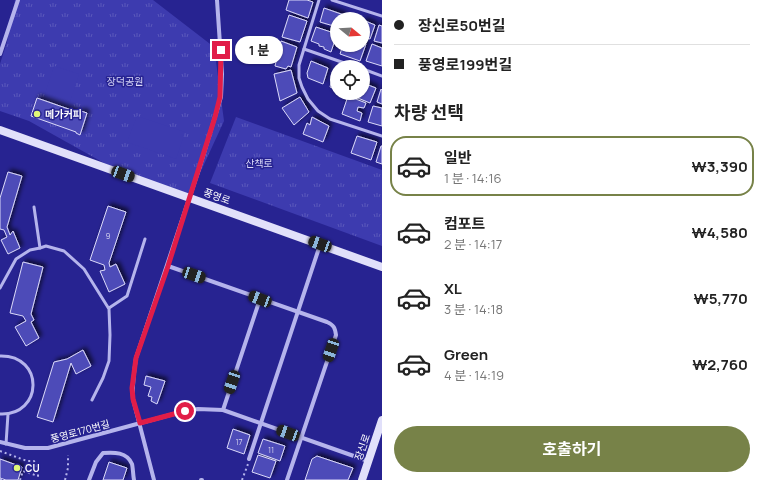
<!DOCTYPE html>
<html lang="ko">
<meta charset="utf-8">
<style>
:root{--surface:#fff;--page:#f2f2f2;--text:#222;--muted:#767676;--line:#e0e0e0;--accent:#778248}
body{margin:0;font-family:Manrope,"Noto Sans KR",sans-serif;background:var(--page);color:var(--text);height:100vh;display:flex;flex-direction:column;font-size:15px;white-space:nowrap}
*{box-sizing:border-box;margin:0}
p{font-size:13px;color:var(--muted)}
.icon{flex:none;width:22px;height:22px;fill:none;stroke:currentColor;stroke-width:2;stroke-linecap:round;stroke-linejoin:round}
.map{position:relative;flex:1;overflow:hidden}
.sheet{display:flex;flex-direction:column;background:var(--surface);width:380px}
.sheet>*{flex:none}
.hud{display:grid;align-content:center;height:88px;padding:0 12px;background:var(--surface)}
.needle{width:26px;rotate:108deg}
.fabs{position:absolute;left:330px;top:12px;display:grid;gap:8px}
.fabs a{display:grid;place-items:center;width:40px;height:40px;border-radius:50%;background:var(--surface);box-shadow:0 1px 3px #0004;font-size:20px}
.end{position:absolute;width:18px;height:18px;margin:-9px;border:5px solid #e11d48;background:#fff;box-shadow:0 0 0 2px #fff}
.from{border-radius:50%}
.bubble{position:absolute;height:28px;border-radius:14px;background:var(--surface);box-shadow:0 1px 3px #0004;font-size:13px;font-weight:700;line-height:28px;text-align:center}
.car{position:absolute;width:12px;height:24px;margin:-12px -6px;border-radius:5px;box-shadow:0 0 3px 1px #0007;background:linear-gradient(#222 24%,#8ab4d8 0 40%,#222 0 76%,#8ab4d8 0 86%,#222 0)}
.hud b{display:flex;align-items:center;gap:14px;height:38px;font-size:15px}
.hud b+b{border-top:1px solid var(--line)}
.hud i{width:10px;height:10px;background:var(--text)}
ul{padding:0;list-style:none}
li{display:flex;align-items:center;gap:12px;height:60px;margin:0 8px 6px;padding:0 4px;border:2px solid transparent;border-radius:16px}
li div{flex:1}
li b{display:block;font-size:15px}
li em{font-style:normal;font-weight:700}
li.on{border-color:var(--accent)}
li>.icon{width:36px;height:36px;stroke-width:1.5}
h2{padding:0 12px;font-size:18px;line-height:48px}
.action{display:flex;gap:8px;margin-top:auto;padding:8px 12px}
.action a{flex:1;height:46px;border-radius:24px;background:var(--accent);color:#fff;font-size:16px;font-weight:700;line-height:46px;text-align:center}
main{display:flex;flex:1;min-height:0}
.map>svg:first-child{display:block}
</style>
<main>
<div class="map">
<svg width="382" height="480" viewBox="0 0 382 480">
<defs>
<pattern id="park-tufts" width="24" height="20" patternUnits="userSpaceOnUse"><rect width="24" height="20" fill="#3d3baf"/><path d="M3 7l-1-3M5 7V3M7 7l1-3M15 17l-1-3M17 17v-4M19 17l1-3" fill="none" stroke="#5a58bb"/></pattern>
<filter id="shadow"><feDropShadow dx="3" dy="-3" stdDeviation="2" flood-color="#0009"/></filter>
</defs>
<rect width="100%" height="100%" fill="#272391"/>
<!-- park -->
<g fill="url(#park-tufts)">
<path d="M15 0H153L214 47 224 121 189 197 104 163 29 121 0 111V64L7 42Z"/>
<path d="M236 117 382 170V246L210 183Z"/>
</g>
<!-- pitch -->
<g fill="#3d3baf">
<path d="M54 66 79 74 70 102 45 94Z"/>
<path d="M137 116 185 132 176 159 127 142Z"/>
</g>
<!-- building -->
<g fill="#4e4bb8" stroke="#dad9f9" filter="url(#shadow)">
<path d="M289 0H307L313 2 308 18 286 10Z"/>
<path d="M324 8 344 15 342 19H337V27L320 22Z"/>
<path d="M289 15 307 21 300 42 282 37Z"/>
<path d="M363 20 375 25 370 39 363 37Z"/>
<path d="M379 25 382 26V43L374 41Z"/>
<path d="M316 27 337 34 331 52 324 49V47L319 46V44L311 41Z"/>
<path d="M281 41 297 47 291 67 288 66 286 69 275 66Z"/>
<path d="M363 43 366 44 360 61 340 54 343 45H363Z"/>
<path d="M372 44 382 48V66L366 61Z"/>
<path d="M311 61 328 68 323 84 308 78 307 73Z"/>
<path d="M291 70 297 93 280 101 274 74Z"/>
<path d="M334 71 337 72V90L330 87Z"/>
<path d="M363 83 376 88 370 103 353 96 354 93H363Z"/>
<path d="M381 89 382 90V104L377 102Z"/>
<path d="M348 96 366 103 364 108 358 107 357 111 362 113 360 121 342 114Z"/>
<path d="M300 97 309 112 294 125 282 108Z"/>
<path d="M37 98 80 113 81 111 87 113 80 135 76 133V132L31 116Z"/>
<path d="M373 106 382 108V126L368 122Z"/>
<path d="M312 117 329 126 323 142 303 134 307 123 310 125Z"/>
<path d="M357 136 377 142 371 160 351 153Z"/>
<path d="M381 146H382V164L376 162Z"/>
<path d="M8 172 22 176 7 227 10 235 13 231 20 248 8 254 1 240 7 237 4 230 0 229V198Z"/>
<path d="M108 206 126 212 109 263 110 267 116 264 125 284 109 292 100 271 105 270 104 265 90 260Z"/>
<path d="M23 262 43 267 31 314 34 320 31 322 39 338 26 346 15 327 26 321 23 316 10 313Z"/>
<path d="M83 350 91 366 76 374 71 363 53 422 37 417 54 362 67 359Z"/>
<path d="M146 376 165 381 157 404 151 401 152 397 148 396 151 387 144 385Z"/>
<path d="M233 429 250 435 244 454 227 448Z"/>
<path d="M263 439 285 446 280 461 258 453Z"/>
<path d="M258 455 276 461 270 478 252 472Z"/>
<path d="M317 456 353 468 348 480H305L312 459Z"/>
<path d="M0 459 22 467 18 480H6L0 478Z"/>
<path d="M109 462 127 468 123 480H103Z"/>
</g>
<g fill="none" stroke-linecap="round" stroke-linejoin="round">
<!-- path -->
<g stroke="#b5b4ec" stroke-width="2" stroke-dasharray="2 3" stroke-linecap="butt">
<path d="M0 451 27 461H34L38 472V476L23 471 20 480"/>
<path d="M0 479 4 480"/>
<path d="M65 480 68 468V455"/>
<path d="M242 480 248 464"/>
</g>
<!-- lane -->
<g stroke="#b5b4ec" stroke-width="3">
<path d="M319 0 299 65V78L302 87 308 99 318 111 330 119 382 136"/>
<path d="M332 0 382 16"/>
<path d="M304 49 356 67"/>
<path d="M363 69 382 76"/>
<path d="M34 207 40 248"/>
<path d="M0 288 16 259 30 250 40 248 46 246 64 251 84 269 109 309 110 335 109 361 103 378 92 400"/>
<path d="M109 308 127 296 145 239"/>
<path d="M0 356C45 355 43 416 0 414"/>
<path d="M6 444 8 414"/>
</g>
<!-- street -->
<g stroke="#b5b4ec" stroke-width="4">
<path d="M0 54 18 0"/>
<path d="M168 266 327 322C334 325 335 328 336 335L287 480"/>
<path d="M223 410 260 299"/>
<path d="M0 442 25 448H48L185 411 198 409 223 410 368 461"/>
<path d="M249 459 320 245"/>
<path d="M89 480 96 462 103 453C114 452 127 452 132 464 133 468 133 475 134 480"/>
<path d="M154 480 133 399C132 385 134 372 136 358L200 166 221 97 222 74 217 0"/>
<path d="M201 480H202"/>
</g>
<!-- secondary -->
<g stroke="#e1e0fa" stroke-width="8">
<path d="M0 130 382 267"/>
<path d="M362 480 382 420"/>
</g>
</g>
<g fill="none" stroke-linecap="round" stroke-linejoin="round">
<!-- route -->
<path stroke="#e11d48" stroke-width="5" d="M185 411 140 423 133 399 132 388 136 358 168 266 215 117 220 97 221 50"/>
</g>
<!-- markers -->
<g fill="#e0f877" stroke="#272391" stroke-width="1.5">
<circle cx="37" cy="114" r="4"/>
<circle cx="17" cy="468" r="4"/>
</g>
<g text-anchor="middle" stroke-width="3" stroke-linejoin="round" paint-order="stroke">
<!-- number labels -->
<g font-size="8" fill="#d3d2ed">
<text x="108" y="239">9</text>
<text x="239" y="445">17</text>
<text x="271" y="453">11</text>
</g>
<!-- park labels -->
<g font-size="10" fill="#dad9f9" stroke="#272391">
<text x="125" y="85">장덕공원</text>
<text x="259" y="167">산책로</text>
</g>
<!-- poi labels -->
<g font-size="10" font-weight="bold" fill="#fff" stroke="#272391" text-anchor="start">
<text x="45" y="118">메가커피</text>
<text x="25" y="472">CU</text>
</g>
<!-- street labels -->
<g font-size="10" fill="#fff" stroke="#272391">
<text transform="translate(217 196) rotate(20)" y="4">풍영로</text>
<text transform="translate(80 431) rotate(-15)" y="4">풍영로170번길</text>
<text transform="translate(362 447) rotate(-71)" y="4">장신로</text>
</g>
</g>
</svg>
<div class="fabs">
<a><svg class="needle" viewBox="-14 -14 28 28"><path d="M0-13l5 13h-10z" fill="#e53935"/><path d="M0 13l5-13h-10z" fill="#767676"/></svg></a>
<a><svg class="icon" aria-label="locate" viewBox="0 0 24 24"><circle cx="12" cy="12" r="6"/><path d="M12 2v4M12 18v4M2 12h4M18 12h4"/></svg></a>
</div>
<i class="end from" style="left:185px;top:411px"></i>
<i class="end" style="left:221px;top:50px"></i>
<div class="bubble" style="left:235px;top:36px;width:48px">1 분</div>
<i class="car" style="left:123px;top:174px;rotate:110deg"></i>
<i class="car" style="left:320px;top:244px;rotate:290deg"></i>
<i class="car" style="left:194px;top:275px;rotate:109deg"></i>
<i class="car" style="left:260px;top:299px;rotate:291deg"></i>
<i class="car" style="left:331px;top:350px;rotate:199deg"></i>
<i class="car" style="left:232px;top:382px;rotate:199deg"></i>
<i class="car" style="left:288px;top:433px;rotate:290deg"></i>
</div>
<section class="sheet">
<div class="hud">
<b><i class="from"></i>장신로50번길</b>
<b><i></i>풍영로199번길</b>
</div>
<h2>차량 선택</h2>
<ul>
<li class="on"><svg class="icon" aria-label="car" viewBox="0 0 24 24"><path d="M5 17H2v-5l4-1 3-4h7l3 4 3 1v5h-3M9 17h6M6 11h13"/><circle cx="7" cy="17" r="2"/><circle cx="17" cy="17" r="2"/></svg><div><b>일반</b><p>1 분 · 14:16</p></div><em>₩3,390</em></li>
<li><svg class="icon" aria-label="car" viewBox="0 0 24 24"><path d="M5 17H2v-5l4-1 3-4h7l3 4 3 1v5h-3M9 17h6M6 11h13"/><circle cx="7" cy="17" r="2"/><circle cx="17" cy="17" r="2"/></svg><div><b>컴포트</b><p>2 분 · 14:17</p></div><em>₩4,580</em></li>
<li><svg class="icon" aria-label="car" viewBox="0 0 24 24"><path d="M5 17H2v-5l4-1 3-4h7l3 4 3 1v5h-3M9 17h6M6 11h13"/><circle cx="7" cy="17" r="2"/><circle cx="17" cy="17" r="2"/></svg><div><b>XL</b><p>3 분 · 14:18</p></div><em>₩5,770</em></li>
<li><svg class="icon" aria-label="car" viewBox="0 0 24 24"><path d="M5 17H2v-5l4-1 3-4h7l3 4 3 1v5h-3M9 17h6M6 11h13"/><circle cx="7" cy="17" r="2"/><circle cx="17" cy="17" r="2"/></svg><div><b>Green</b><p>4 분 · 14:19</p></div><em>₩2,760</em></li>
</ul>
<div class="action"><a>호출하기</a></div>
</section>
</main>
